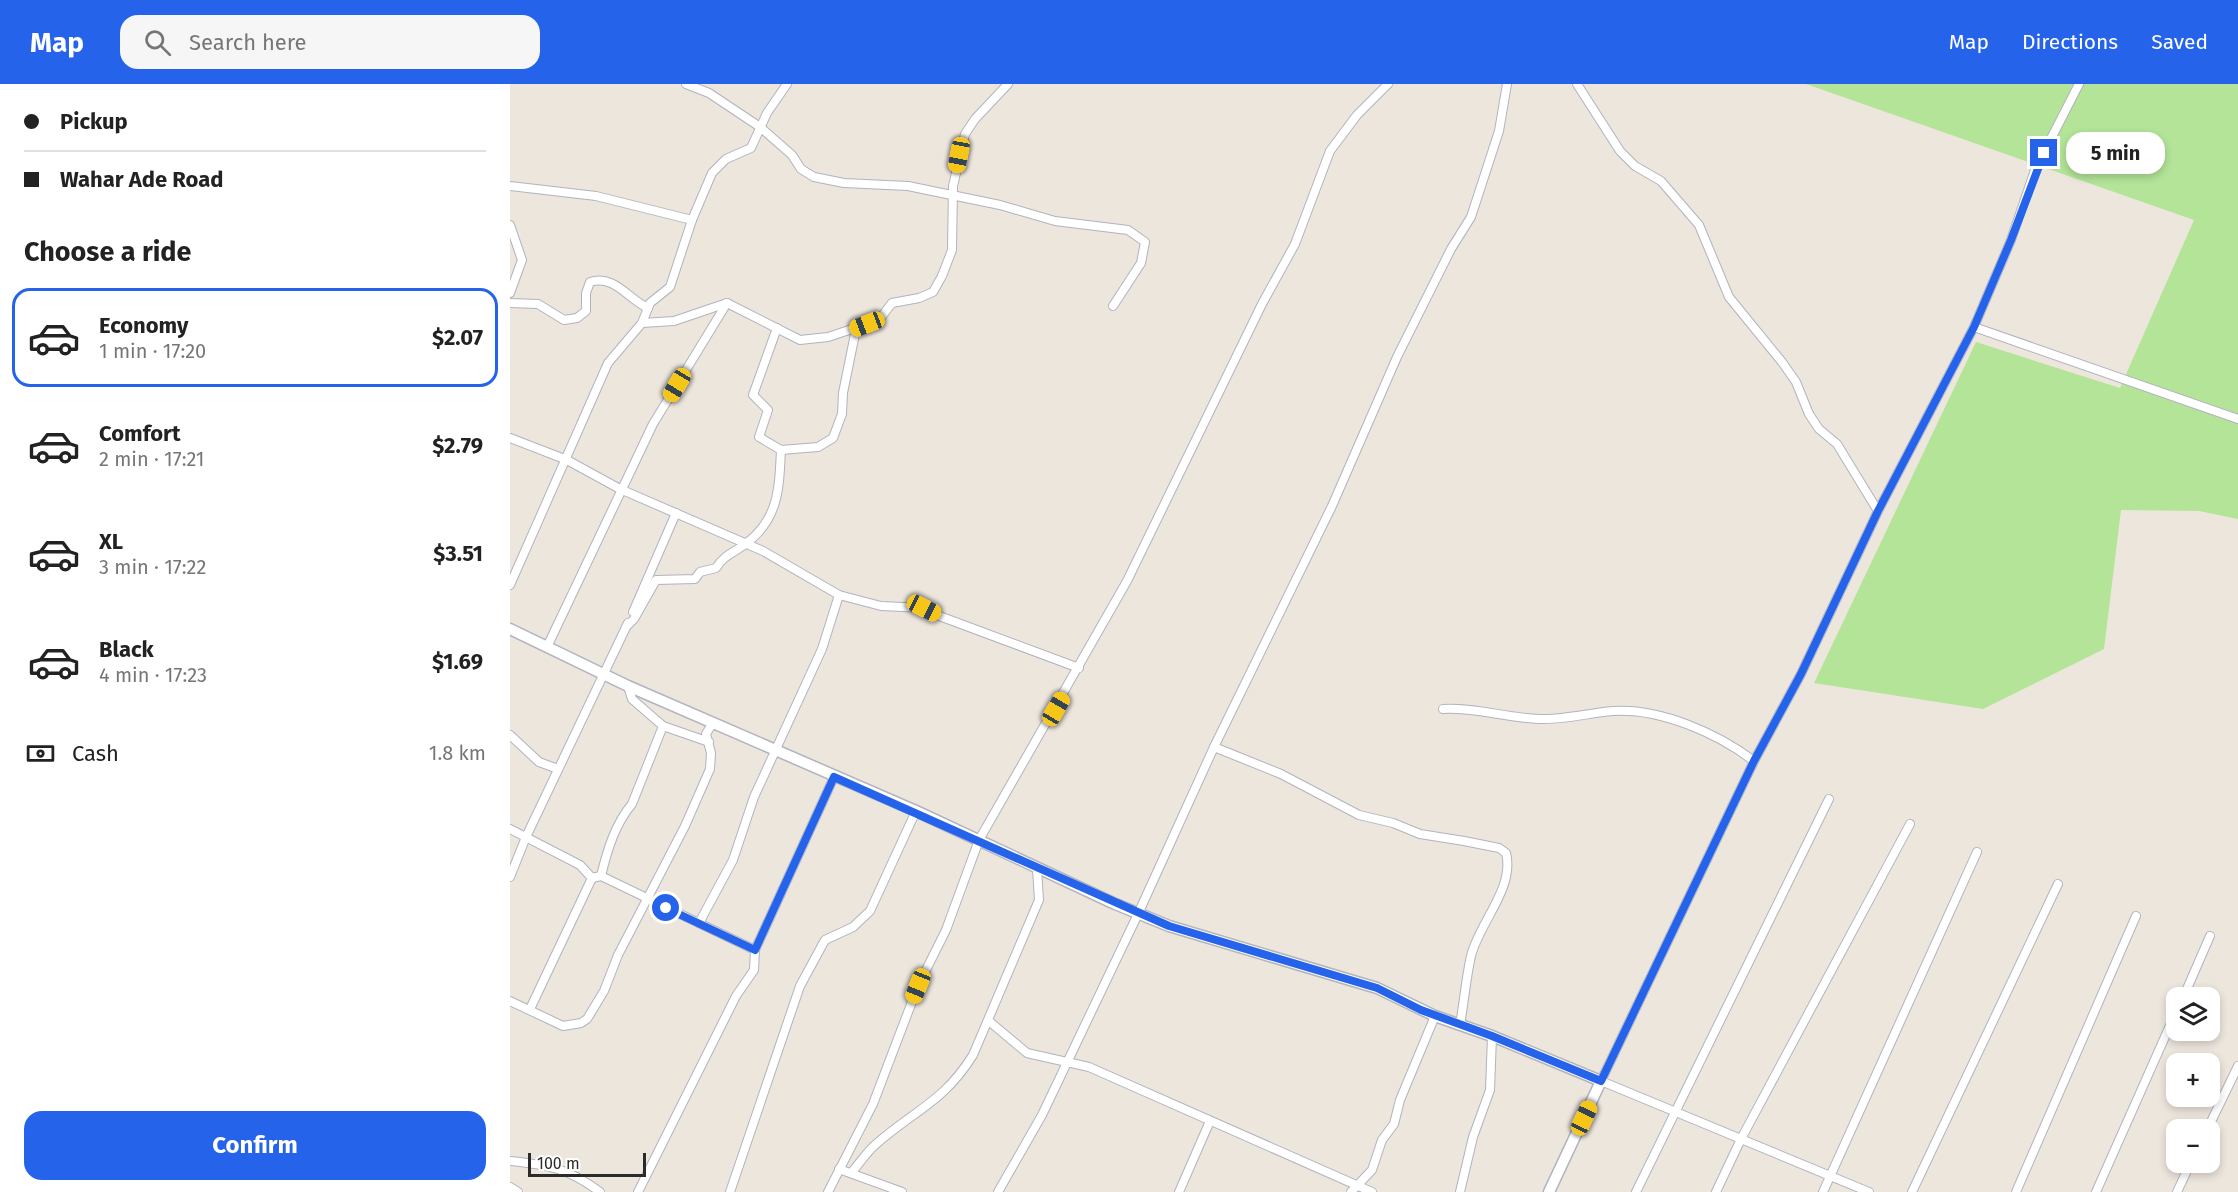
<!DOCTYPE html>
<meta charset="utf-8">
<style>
:root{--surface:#fff;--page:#f6f6f6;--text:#222;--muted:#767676;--line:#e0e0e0;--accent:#2563eb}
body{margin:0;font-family:"Fira Sans",sans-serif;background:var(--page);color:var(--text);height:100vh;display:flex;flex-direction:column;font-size:22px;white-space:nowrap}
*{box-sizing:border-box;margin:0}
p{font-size:20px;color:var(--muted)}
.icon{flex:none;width:33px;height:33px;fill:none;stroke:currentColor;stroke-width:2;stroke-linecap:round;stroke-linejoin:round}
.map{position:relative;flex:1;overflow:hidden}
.drawer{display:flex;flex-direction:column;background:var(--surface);width:510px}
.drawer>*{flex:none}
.banner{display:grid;align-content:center;height:132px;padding:0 24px;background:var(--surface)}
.tools{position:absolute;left:1656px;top:903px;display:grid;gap:12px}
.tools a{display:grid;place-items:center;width:54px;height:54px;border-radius:12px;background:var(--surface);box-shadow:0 3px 9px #0003;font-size:30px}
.scale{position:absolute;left:18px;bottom:15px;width:118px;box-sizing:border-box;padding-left:6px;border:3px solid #2b2b2b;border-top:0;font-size:16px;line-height:21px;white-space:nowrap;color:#2b2b2b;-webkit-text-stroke:4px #fff;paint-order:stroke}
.end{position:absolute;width:27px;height:27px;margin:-14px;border:8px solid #2563eb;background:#fff;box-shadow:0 0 0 3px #fff}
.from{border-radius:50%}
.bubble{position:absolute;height:42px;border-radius:18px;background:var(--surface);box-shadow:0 3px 9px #0003;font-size:20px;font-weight:700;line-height:42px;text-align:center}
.car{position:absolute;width:18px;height:36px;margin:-18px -9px;border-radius:8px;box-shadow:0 0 4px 2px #0007;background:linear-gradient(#f5c518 24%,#345 0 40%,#f5c518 0 76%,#345 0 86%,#f5c518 0)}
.banner b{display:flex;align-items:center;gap:21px;height:57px;font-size:22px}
.banner b+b{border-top:2px solid var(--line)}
.banner i{width:15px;height:15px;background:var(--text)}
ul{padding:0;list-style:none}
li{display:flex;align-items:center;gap:18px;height:99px;margin:0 12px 9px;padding:0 12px;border:3px solid transparent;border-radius:18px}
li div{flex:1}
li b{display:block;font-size:22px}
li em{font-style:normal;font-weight:700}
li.selected{border-color:var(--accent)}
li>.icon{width:54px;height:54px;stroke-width:1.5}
h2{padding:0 24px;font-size:27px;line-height:72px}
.pay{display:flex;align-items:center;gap:15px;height:66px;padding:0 24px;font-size:22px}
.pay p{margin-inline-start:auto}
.cta{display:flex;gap:12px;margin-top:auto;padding:12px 24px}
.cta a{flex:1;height:69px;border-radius:18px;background:var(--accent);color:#fff;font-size:24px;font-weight:700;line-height:69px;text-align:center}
header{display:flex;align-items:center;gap:36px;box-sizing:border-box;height:84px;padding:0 30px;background:var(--accent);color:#fff}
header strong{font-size:28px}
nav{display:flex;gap:33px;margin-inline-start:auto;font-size:21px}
.search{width:420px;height:54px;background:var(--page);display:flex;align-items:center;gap:15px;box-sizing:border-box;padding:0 21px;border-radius:18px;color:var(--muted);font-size:22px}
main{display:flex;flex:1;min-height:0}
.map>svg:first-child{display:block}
</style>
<header>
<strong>Map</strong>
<div class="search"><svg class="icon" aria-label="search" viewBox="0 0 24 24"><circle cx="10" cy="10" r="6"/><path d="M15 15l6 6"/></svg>Search here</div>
<nav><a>Map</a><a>Directions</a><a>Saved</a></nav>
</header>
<main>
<section class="drawer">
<div class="banner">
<b><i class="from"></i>Pickup</b>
<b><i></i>Wahar Ade Road</b>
</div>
<h2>Choose a ride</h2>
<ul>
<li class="selected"><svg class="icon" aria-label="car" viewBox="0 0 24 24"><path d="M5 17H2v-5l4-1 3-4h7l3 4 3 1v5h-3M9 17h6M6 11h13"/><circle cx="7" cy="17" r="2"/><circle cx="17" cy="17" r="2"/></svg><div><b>Economy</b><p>1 min · 17:20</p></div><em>$2.07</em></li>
<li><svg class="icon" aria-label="car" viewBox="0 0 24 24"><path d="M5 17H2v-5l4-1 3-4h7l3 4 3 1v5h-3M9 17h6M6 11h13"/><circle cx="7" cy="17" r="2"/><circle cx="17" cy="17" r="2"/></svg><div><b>Comfort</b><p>2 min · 17:21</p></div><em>$2.79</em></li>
<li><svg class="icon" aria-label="car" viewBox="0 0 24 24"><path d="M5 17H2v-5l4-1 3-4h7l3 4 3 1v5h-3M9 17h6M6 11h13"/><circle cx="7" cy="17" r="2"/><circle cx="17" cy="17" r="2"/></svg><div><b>XL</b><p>3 min · 17:22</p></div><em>$3.51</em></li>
<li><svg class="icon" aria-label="car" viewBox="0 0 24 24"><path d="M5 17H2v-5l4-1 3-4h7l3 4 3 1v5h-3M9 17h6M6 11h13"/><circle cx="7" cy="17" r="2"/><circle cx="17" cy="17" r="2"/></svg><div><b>Black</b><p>4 min · 17:23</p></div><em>$1.69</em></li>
</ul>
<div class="pay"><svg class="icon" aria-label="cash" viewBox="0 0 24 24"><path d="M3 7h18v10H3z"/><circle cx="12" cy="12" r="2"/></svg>Cash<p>1.8 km</p></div>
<div class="cta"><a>Confirm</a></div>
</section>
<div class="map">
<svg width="1728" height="1108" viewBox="0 0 1728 1108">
<rect width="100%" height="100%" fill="#ede6dd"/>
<!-- green -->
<path fill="#b3e498" d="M1296 0H1728V435L1689 427 1611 426 1594 565 1473 625 1304 599 1466 258 1610 304 1684 136Z"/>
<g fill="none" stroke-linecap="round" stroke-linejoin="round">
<defs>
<g id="minor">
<path d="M176 0 199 9 250 43 282 71 291 85 304 93 334 99 398 102 490 121 545 137 618 146 635 158 631 179 603 222"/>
<path d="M1067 0 1110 67 1125 82 1151 97 1189 141 1219 213 1272 278 1286 298 1299 330 1309 345 1327 360 1368 427"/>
<path d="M0 102 86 112 182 136"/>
<path d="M0 141 12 176 0 209"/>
<path d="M0 219 28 220 54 236 67 234 76 227V209L80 198C104 190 118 215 138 224"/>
<path d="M132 239 164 237 217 219 290 256 318 253 369 236 382 219 409 214 423 208 432 192 442 166 443 102 455 50 465 35 498 0"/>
<path d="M1464 243 1728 335"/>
<path d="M0 354 57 376 110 405 253 467 329 511 371 522 414 524 432 533 569 584"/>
<path d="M271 366 308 363 323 354 332 330 333 309 346 245"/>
<path d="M0 501 98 279 132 239 140 219 160 203 182 136 202 89 216 75 241 64 257 29 277 0"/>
<path d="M123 528 166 429"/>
<path d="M116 543 124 535 146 496 185 495 190 488 206 484C213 472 223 469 234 461 269 436 269 405 271 366L249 353 258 326 243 311 267 244"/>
<path d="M37 563 143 340 217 219"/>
<path d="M933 625C967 623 999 635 1034 635 1057 635 1080 629 1103 627 1150 624 1207 649 1244 677"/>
<path d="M153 642 199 658"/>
<path d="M0 651 29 678 48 685"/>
<path d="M704 663 771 690 849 731 883 739 910 750 954 757 989 764 996 769C1005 804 969 839 961 872 956 894 954 918 950 941"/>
<path d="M0 745 70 781 82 794 91 792 245 866 244 886 226 912 128 1108"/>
<path d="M91 792C97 767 105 740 122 720L153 642 122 615 118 602"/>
<path d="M0 793 16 753 118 539"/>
<path d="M189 839 223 776 244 713 312 565 329 511"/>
<path d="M245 866 324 693"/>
<path d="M1673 914 1700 852"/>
<path d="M0 917 53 942 71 939 77 935 94 907 108 871 175 742 200 685 201 669 196 650 202 640"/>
<path d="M20 925 82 794"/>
<path d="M480 938 517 969 579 983 862 1108"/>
<path d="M1697 1046 1728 982"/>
<path d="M0 1077C39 1081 58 1084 90 1108"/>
<path d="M329 1085 392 1108"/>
<path d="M341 1089C349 1080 356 1069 365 1061 403 1027 434 1018 463 971L529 816 527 785"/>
<path d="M0 1103 8 1108"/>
<path d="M220 1108 290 902 315 856 343 843 360 827 406 727"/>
<path d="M318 1108 363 1020 408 902 436 846 469 756 617 497 752 220 785 160 820 67 847 31 878 0"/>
<path d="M488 1108 532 1031 628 830 704 663 822 422 887 273 941 165 961 133 989 47 997 0"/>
<path d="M669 1108 700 1037"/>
<path d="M841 1108 862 1086 872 1056 884 1040 890 1016 925 932"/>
<path d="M950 1108 963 1053 980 1006 982 952"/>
<path d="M1126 1108 1319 715"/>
<path d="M1206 1108 1231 1055 1400 740"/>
<path d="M1313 1108 1467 768"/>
<path d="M1359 1108 1091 997 1244 677 1291 590 1368 427 1464 243 1501 156 1525 86 1569 0"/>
<path d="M1402 1108 1548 800"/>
<path d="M1506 1108 1626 832"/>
<path d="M1586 1108 1666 928"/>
<path d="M1667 1108 1681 1078"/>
</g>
<path id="tertiary" d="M0 545 118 602 406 727 603 819 659 842 867 904 925 932 982 952 1091 997 1039 1108"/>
</defs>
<!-- minor casing -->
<use href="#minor" stroke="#b1b3bf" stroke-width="10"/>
<!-- tertiary casing -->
<use href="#tertiary" stroke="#b1b3bf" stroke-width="13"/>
<!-- minor -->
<use href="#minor" stroke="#fff" stroke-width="8"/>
<!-- tertiary -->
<use href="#tertiary" stroke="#fff" stroke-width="10"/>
</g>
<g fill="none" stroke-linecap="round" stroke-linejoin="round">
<!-- route -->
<path stroke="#2563eb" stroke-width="8" d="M156 824 245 866 324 693 659 842 867 904 911 926 982 952 1091 997 1244 677 1291 590 1368 427 1464 243 1501 156 1534 69"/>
</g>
</svg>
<div class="tools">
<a><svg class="icon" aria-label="layers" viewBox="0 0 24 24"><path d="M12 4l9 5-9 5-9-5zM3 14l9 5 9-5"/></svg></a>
<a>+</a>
<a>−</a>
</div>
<div class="scale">100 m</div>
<i class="end from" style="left:156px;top:824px"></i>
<i class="end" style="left:1534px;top:69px"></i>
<div class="bubble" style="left:1556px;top:48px;width:99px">5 min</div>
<i class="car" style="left:449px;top:71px;rotate:191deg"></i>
<i class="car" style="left:357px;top:240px;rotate:249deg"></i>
<i class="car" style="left:167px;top:301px;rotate:211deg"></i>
<i class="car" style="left:414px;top:524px;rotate:117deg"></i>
<i class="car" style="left:546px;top:625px;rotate:30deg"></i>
<i class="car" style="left:408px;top:902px;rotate:202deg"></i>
<i class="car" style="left:1074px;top:1034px;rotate:25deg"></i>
</div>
</main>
